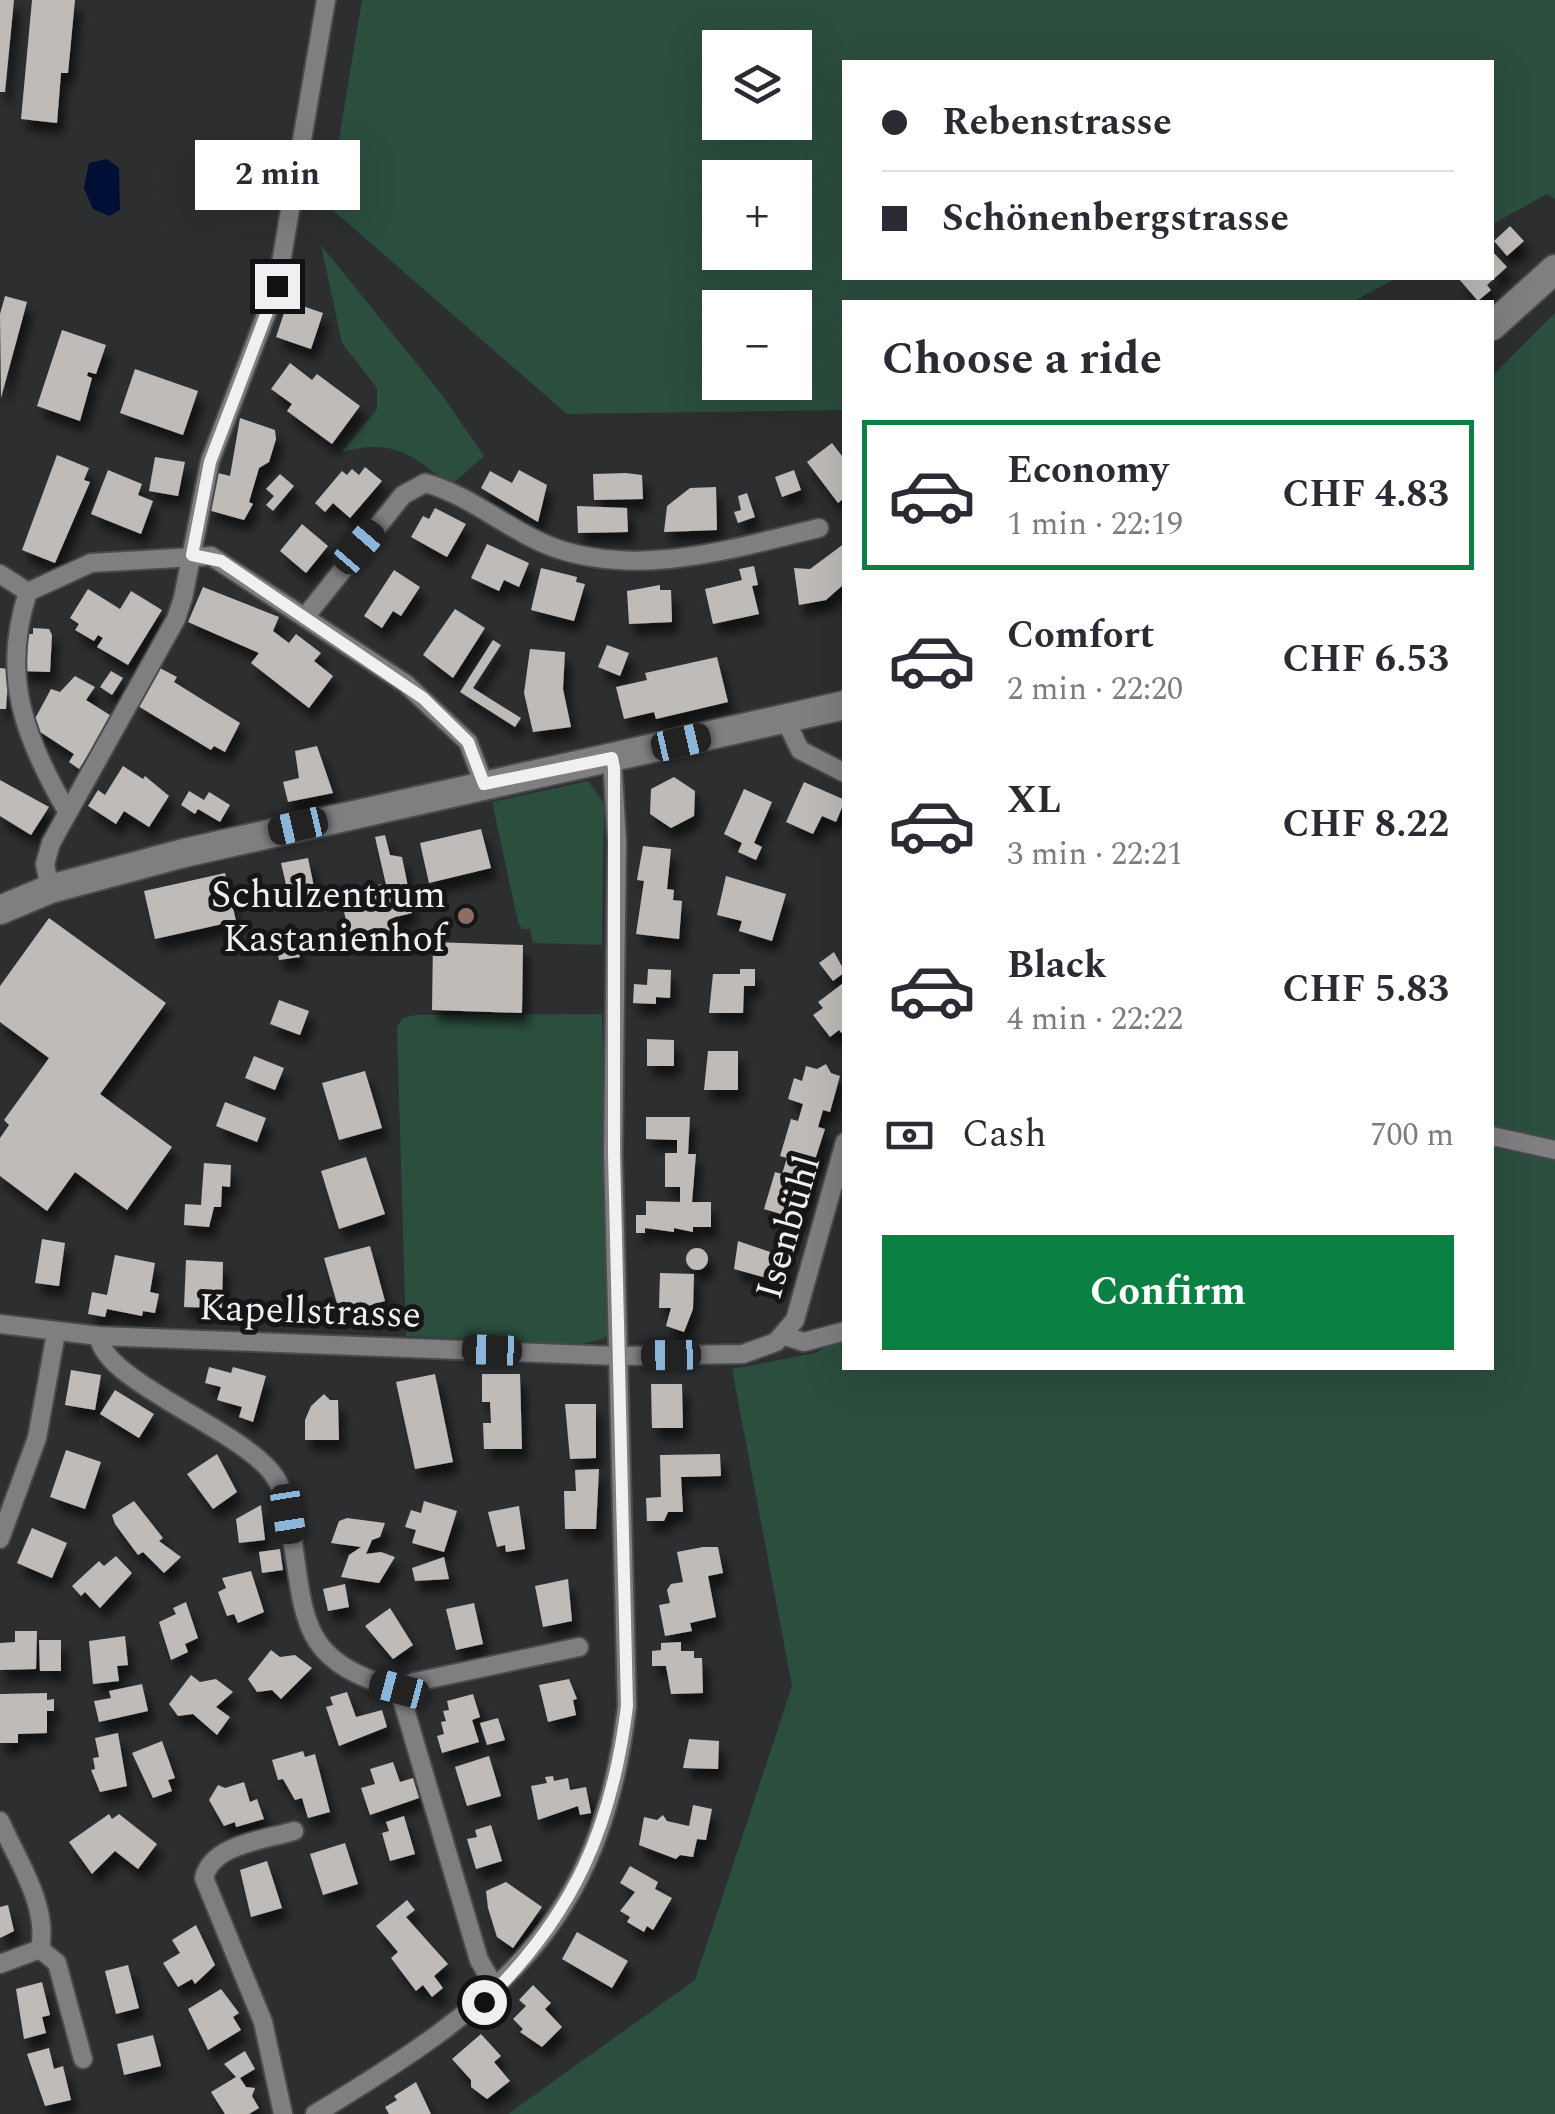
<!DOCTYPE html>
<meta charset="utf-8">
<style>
:root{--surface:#fff;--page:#f2f2f3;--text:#2b2b33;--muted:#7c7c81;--line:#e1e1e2;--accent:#0b8043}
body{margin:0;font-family:Spectral,serif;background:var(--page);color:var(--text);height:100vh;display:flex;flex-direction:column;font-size:38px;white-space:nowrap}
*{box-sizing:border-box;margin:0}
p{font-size:32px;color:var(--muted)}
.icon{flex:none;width:55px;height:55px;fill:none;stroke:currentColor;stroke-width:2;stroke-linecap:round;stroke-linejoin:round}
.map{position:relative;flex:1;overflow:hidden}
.sheet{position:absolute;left:842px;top:300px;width:652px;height:1070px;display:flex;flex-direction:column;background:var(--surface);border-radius:0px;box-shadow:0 10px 40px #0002}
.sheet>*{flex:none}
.hud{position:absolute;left:842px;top:60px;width:652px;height:220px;border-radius:0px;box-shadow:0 10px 40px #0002;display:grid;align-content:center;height:220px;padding:0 40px;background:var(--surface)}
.controls{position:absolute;left:702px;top:30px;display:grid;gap:20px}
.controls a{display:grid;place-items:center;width:110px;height:110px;border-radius:0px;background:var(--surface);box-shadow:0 10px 40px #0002;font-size:50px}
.end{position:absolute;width:45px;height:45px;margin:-22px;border:12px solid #f0f0f2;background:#111;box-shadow:0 0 0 5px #111}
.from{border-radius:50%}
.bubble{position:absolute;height:70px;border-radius:0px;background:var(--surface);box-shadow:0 10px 40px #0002;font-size:32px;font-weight:700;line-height:70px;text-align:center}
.car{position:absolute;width:30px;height:60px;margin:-30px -15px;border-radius:12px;box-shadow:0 0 8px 2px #0007;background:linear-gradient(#222 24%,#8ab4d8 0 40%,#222 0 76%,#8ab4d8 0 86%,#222 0)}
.hud b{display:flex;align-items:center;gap:35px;height:95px;font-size:38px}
.hud b+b{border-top:2px solid var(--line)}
.hud i{width:25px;height:25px;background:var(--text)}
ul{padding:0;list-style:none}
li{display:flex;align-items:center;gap:30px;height:150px;margin:0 20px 15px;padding:0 20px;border:5px solid transparent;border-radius:0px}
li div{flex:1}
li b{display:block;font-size:38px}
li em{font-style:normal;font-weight:700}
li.selected{border-color:var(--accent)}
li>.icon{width:90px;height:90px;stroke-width:1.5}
h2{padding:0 40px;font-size:45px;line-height:120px}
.pay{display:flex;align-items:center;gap:25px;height:110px;padding:0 40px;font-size:38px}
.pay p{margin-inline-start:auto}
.primary-button{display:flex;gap:20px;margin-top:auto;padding:20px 40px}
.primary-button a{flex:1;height:115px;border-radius:0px;background:var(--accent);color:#fff;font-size:40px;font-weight:700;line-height:115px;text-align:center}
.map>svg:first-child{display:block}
</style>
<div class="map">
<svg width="1555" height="2114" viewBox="0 0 1555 2114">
<defs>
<filter id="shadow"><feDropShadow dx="6" dy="11" stdDeviation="5" flood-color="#0009"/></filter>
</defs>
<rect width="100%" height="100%" fill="#2d2e30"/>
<!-- green -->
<g fill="#2b4e3e" fill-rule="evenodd">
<path d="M362 0H1555V199L1547 194 1493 224 1492 62H845V278H1397L1352 302H845V410L567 414 328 206ZM720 48H795V122H720ZM720 178H795V252H720ZM720 308H795V382H720Z"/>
<path d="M321 245 442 395 484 456 450 486C414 455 392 438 342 452L377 409V388L342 343Z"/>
<path d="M1555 313V2114H508L695 1980 792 1686 732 1369 816 1353 845 1334V1368H1492L1493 375Z"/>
<path d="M588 781 604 803 602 945 533 943 530 929H522L518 922 492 802Z"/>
<path d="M602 1014 609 1331 604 1339 580 1344 406 1336 397 1027 403 1018 415 1015Z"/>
</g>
<!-- water -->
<path fill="#000f36" d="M107 159 119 168 120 210 109 216 93 209 84 188 89 163Z"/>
<!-- building -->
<g fill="#bebbb9" filter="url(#shadow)">
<path d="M0 0H14L5 92H0Z"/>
<path d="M32 0H75L68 73H61L57 123 21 119Z"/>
<path d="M1510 226 1524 241 1507 256 1494 241Z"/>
<path d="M1492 251 1507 267 1487 285 1491 290 1478 301 1458 278H1492Z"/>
<path d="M5 296 27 302 1 398 0 314Z"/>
<path d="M288 301 323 313 311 349 276 337Z"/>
<path d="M62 330 106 345 96 374 88 372 87 376 92 378 80 421 37 406Z"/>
<path d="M290 363 312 380 317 374 360 406 332 444 287 411 292 404 271 389Z"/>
<path d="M135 369 198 391 183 435 120 413Z"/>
<path d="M240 418 275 430 276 439 269 462 259 468 249 502 253 504 244 520 208 510 218 473 230 476Z"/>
<path d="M832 443 845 460V497L838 503 807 462Z"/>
<path d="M57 455 89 468 84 480 90 482 55 563 22 550Z"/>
<path d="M155 457 185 462 178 496 149 491Z"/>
<path d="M365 467 382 481 350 518 333 503 325 512 315 503 342 471 347 475 352 469 359 475Z"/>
<path d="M108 470 142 484 138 495 153 501 141 534 91 514Z"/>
<path d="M519 470 547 485 538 522 481 488 490 471 512 483Z"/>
<path d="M794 470 801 490 782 497 775 477Z"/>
<path d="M626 473 642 475 643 499 594 500 593 474Z"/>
<path d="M280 474 294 486 273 511 266 505 274 496 266 489Z"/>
<path d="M716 487 717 530 664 532 667 506 690 488Z"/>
<path d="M747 493 755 517 738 523 734 512 741 510 738 496Z"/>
<path d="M577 506 627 508 628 532 578 533Z"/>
<path d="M435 508 466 524 447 557 411 537 423 516 429 519Z"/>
<path d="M302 524 328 546 306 573 280 551Z"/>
<path d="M845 543 844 584 826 600 799 605 794 568 810 569Z"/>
<path d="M487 544 529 563 519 587 504 580 499 591 471 578Z"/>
<path d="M754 566 758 585 752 586 759 614 713 624 705 589 742 580 739 569Z"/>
<path d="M541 568 577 577 576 582 585 584 574 621 531 610Z"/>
<path d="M394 570 420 587 401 616 393 611 382 628 364 616Z"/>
<path d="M660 585V590H671L672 622 629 624 627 591Z"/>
<path d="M203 587 279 617 273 631 289 643 296 634 321 653 314 661 333 676 309 708 251 663 259 653 188 622Z"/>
<path d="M88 589 120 609 131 591 162 610 128 665 97 647 103 638 98 635 94 641 75 630 79 624 70 618Z"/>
<path d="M455 609 485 628 453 678 423 655Z"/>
<path d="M33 628 49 629 52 635 50 672 21 671 23 634H33Z"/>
<path d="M493 640 501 645 473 688 521 718 515 727 460 692Z"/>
<path d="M607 645 629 653 620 676 598 667Z"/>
<path d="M530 649 565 652 563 689 571 727 533 732 524 693Z"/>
<path d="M717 657 728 702 656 719 654 712 624 719 616 687 647 680 645 673Z"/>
<path d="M158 667 177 677 174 682 240 723 225 752 214 746 211 750 138 706Z"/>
<path d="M0 668 9 669 6 709H0Z"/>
<path d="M111 671 123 678 112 695 100 687Z"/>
<path d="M75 676 95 687 86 700 113 717 79 769 69 762 74 754 31 726 51 689 60 692Z"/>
<path d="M317 746 333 793 288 802 283 782 299 778 295 751Z"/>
<path d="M123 766 143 779 145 776 169 796 149 827 124 811 116 824 88 806 98 790 105 795Z"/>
<path d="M674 777 695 791 694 816 671 828 650 814 651 789Z"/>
<path d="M0 780 49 807 31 835 0 816Z"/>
<path d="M804 782 845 800 836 822 822 816 813 834 786 822Z"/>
<path d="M744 789 772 802 754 843 762 847 756 860 738 852 742 843 724 834Z"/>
<path d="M189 791 204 800 209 792 230 805 220 822 198 809 195 814 181 805Z"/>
<path d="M481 829 491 868 429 883 420 843Z"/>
<path d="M385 835 390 855 402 857 408 887 390 891 391 897 408 894 412 913 396 917 395 933 359 942 357 936 350 937 341 899 348 898 346 892 382 884 387 889 375 837Z"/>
<path d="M643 846 671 849 667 889 674 890 673 900 682 901 679 939 636 934 644 881 637 880Z"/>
<path d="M308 858 314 887 288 893 281 863Z"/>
<path d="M225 873 236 921 155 939 144 891Z"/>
<path d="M726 876 786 894 772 941 739 931 742 921 717 915Z"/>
<path d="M49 918 166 1003 100 1094 172 1147 127 1210 75 1172 47 1211 0 1176V1138L9 1125 4 1120 49 1058 0 1022V986Z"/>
<path d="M295 931 300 957 279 960 275 934Z"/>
<path d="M433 942 523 945 522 1013 432 1010Z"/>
<path d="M834 952 845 972 833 981 819 963Z"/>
<path d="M648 969 671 970 670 998 656 997V1004L633 1003 634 984 647 985Z"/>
<path d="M740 969H755V986H744L743 1013H709L713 974H740Z"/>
<path d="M842 984 845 1037 839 1030 830 1037 813 1015 823 1008 818 1002Z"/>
<path d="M279 1000 309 1011 300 1035 270 1024Z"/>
<path d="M647 1039 674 1040V1066H647Z"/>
<path d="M708 1051H738V1090H704Z"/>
<path d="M254 1056 284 1068 275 1090 245 1078Z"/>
<path d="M826 1064 831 1073 840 1076 830 1112 823 1110 818 1127 825 1129 813 1166 807 1164 802 1180 809 1182 798 1219 764 1209 775 1172 782 1174 787 1158 780 1156 791 1119 798 1121 803 1104 788 1099 794 1078 802 1081 806 1066 817 1069Z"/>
<path d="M365 1071 382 1128 339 1140 322 1083Z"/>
<path d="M225 1102 266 1118 257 1142 216 1126Z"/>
<path d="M646 1117H690L688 1154H696L692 1202H711V1227H693V1232L674 1228V1232L645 1228V1233H636V1215H646V1201L680 1202V1187H665V1153H677V1140L646 1139Z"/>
<path d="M366 1157 385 1214 339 1229 321 1171Z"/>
<path d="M204 1163 231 1165 230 1187 222 1186 221 1207H214L209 1227 184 1225 185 1204 201 1205Z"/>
<path d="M42 1239 65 1243 59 1286 35 1283Z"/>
<path d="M738 1241 788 1258 781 1282 734 1269Z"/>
<path d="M370 1246 385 1301 340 1314 324 1258Z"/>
<circle cx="697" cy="1259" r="11"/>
<path d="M115 1255 155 1263 150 1292 159 1294 155 1313 143 1311 142 1316 107 1309 105 1317 88 1314 92 1292 107 1295Z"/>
<path d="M186 1260 223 1262 222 1308 184 1307Z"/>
<path d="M660 1273 694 1274 693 1309 684 1332 666 1326 671 1308H659Z"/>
<path d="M209 1367 231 1373 233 1367 266 1376 253 1422 239 1417 242 1407 217 1400 221 1387 205 1383Z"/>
<path d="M71 1370 101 1375 95 1410 65 1405Z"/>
<path d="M435 1374 453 1462 415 1469 396 1382Z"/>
<path d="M482 1374H520L522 1449H484L483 1423H491L490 1402H482Z"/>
<path d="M651 1384H682L683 1428H652Z"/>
<path d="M115 1390 154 1414 139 1438 100 1414Z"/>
<path d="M324 1394 330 1400H338L339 1440H305V1420L311 1406Z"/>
<path d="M565 1404H596V1458L570 1459Z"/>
<path d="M66 1450 101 1462 85 1509 50 1497Z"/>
<path d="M217 1454 237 1492 213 1509 187 1474Z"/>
<path d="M720 1454 721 1476 681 1477 683 1512H668L664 1521H647L646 1498 661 1497 660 1455Z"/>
<path d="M599 1469 596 1529H565L564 1491H576L575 1470Z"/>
<path d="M134 1501 163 1538 159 1541 181 1557 164 1573 143 1552 138 1555 115 1524 112 1515Z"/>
<path d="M424 1501 457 1511 444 1552 412 1543 416 1530 405 1527 411 1510 421 1513Z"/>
<path d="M261 1505 265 1540 239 1543 236 1519Z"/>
<path d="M519 1506 525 1549 506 1552 505 1545 497 1547 488 1512Z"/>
<path d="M347 1518 385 1523 380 1537 372 1540 366 1554 381 1552 395 1557 379 1583 341 1577 349 1555 361 1547 331 1543 339 1521Z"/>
<path d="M32 1528 67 1543 52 1578 17 1563Z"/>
<path d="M703 1547H718L723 1573 708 1576 716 1617 690 1623 692 1631 665 1636 659 1605 670 1603 667 1590 671 1584 683 1582 677 1552Z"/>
<path d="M280 1549 283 1570 262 1573 259 1552Z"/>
<path d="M116 1556 132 1573 100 1608 85 1592 81 1596 72 1586 99 1561 104 1566Z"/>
<path d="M444 1557 449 1579 415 1581 412 1568Z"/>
<path d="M251 1571 264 1612 238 1623 234 1614 227 1616 218 1592 226 1588 222 1578Z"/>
<path d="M568 1579 572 1621 543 1627 535 1586Z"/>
<path d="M345 1584 349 1607 328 1611 323 1589Z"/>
<path d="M186 1602 198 1638 185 1644 188 1652 171 1660 159 1622 176 1614 173 1608Z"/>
<path d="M474 1603 483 1644 456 1650 446 1609Z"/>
<path d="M390 1608 413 1645 393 1659 365 1626Z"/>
<path d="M15 1631H37L36 1669 0 1670V1643L15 1642Z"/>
<path d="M125 1636 128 1665 117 1666 119 1681 93 1684 89 1641Z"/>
<path d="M39 1640H61V1671H40Z"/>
<path d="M681 1642V1651H694V1658H702L703 1693 671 1694 666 1666H652V1651L661 1650V1643Z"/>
<path d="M271 1650 280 1657 295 1655 312 1668 281 1699 272 1690 257 1692 248 1679Z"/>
<path d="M191 1675 200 1682 216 1679 233 1692 216 1707 230 1717 217 1735 193 1714 178 1716 169 1704Z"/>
<path d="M569 1679 577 1699 573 1700 576 1715 548 1722 539 1685Z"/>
<path d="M142 1684 148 1711 99 1722 94 1701 111 1698 109 1691Z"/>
<path d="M347 1692 356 1717 382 1710 387 1727 339 1746 326 1707 333 1705 330 1697Z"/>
<path d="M47 1693V1700L54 1699V1711H47V1733L18 1734V1743H0V1694Z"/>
<path d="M473 1694 480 1717 472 1720 479 1742 442 1753 437 1736 444 1734 441 1722 446 1721 443 1711 449 1710 447 1701Z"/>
<path d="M498 1718 505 1740 487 1745 480 1723Z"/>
<path d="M118 1733 127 1786 100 1792 91 1770 95 1769 93 1758 99 1757 95 1738Z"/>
<path d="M689 1739 719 1741 718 1769 683 1768Z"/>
<path d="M162 1741 175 1778 168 1780 172 1791 153 1798 132 1753Z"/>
<path d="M303 1751 305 1757 315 1754 330 1812 308 1818 302 1798 295 1800 283 1779 278 1780 272 1760Z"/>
<path d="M489 1756 501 1796 467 1806 455 1767Z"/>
<path d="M393 1762 400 1782 413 1778 419 1798 370 1815 361 1788 375 1784 370 1769Z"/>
<path d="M553 1776 554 1781 568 1778 570 1790 586 1787 591 1813 580 1815 578 1806 538 1820 531 1786 547 1783 545 1777Z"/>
<path d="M244 1782 250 1802 257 1799 264 1819 236 1827 235 1822 224 1826 209 1800 218 1785 225 1788Z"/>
<path d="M693 1805 712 1809 706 1840 697 1839 693 1857 680 1855 676 1859 639 1845 644 1817 657 1820 663 1815 667 1821 689 1826Z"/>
<path d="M109 1814 112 1819 119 1814 157 1844 138 1869 115 1851 92 1874 69 1842Z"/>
<path d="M404 1816 415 1854 390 1861 382 1833 389 1831 386 1822Z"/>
<path d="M491 1825 502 1861 476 1869 467 1839 477 1837 475 1830Z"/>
<path d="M345 1843 358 1884 323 1895 310 1854Z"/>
<path d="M267 1861 282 1908 251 1917 240 1870Z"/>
<path d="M630 1866 658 1882 655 1889 672 1898 653 1930 647 1926 644 1932 627 1922 630 1917 620 1911 635 1892 620 1883Z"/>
<path d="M506 1882 542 1907 513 1948 497 1937 488 1908 486 1891Z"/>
<path d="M407 1900 415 1910 406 1917 448 1964 434 1976 443 1988 432 1997 423 1985 416 1991 391 1958 398 1952 376 1926Z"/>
<path d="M8 1905 14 1931 0 1938V1907Z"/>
<path d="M196 1925 215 1965 195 1984 192 1979 178 1987 163 1963 180 1953 172 1940Z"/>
<path d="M577 1932 628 1961 612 1988 562 1959Z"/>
<path d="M128 1965 139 2008 116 2014 105 1971Z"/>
<path d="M42 1982 50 2015 42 2017 46 2033 24 2039 16 1989Z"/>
<path d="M533 1985 551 2003 545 2009 562 2027 542 2047 520 2032 523 2029 513 2019 526 2006 519 2000Z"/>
<path d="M221 1989 239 2013 233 2017 241 2030 208 2050 188 2009Z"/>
<path d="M481 2034 501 2056 494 2062 510 2081 487 2099 471 2087V2080L452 2059Z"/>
<path d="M153 2035 161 2066 124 2075 117 2044Z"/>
<path d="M49 2048 54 2069 63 2066 71 2100 45 2106 27 2054Z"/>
<path d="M245 2051 255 2069 240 2078 246 2087 255 2088 252 2096 259 2108 249 2114H225L211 2092 236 2077 224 2064Z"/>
<path d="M416 2082 431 2114H389L385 2107 397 2100 394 2096Z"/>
</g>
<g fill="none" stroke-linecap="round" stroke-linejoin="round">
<defs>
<g id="minor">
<path d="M0 574 28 592"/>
<path d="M28 592 91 563 211 556 406 684 468 742 484 784"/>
<path d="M28 592C0 676 25 739 67 811"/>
<path d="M305 617 403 495 425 483C471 495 510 532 555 548 642 578 734 548 819 528"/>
<path d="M785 719 800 750 845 773"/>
<path d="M50 889 45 864 51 843 176 619 183 598 210 461 277 286 326 0"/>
<path d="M1492 1136 1555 1150"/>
<path d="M0 1324 99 1336 617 1356 743 1354 776 1342 795 1320 845 1142"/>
<path d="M99 1336C101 1381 246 1431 275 1477 286 1494 288 1516 292 1536 305 1625 302 1662 399 1689L479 1960 496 1989"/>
<path d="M785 1336 804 1342 845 1331"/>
<path d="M0 1539 37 1438 56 1333"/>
<path d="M399 1689 415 1682 579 1647"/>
<path d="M0 1821C17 1860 49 1906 40 1949L0 1964"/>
<path d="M40 1949 57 1963 83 2059"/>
<path d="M283 2114 263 2022 204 1878C212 1844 264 1840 294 1831"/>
<path d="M315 2114C495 2005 601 1928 627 1706L613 1154 617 841 612 758"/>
</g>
<g id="secondary">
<path d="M1492 326 1555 269"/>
<path d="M0 910 50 889 184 853 845 705"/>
</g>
</defs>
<!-- minor casing -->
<use href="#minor" stroke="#4a4a4c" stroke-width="22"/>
<!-- secondary casing -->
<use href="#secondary" stroke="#4a4a4c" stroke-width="32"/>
<!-- minor -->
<use href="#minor" stroke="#7f7f82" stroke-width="18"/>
<!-- secondary -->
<use href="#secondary" stroke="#7f7f82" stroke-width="28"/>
</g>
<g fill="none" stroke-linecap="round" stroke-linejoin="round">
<!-- route -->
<path stroke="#f0f0f2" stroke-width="12" d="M277 286 210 462 192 555 221 561 423 698 468 742 484 784 612 758 614 768V1154L627 1706C612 1828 573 1916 484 2002"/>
</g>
<!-- markers -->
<circle fill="#8d6e63" stroke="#161617" stroke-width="4" cx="466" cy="916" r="10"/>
<g text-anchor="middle" stroke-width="10" stroke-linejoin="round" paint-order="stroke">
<!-- poi labels -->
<g font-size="38" fill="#f0f0f2" stroke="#161617" text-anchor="end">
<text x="446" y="907">Schulzentrum<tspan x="446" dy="44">Kastanienhof</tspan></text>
</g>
<!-- street labels -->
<g font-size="38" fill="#f0f0f2" stroke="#161617">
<text transform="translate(787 1227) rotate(-74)" y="13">Isenbühl</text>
<text transform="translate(310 1310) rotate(2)" y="13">Kapellstrasse</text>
</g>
</g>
</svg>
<div class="controls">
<a><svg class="icon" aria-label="layers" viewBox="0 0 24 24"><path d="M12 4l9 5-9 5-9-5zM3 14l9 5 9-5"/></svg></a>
<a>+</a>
<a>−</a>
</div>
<i class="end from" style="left:484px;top:2002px"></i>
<i class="end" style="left:277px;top:286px"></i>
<div class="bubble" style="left:195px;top:140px;width:165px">2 min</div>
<i class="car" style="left:359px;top:547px;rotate:41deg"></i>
<i class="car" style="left:681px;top:742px;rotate:77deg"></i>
<i class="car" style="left:298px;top:826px;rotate:257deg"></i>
<i class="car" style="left:492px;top:1350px;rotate:272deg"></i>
<i class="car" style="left:671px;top:1355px;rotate:269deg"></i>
<i class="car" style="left:288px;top:1514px;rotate:171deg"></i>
<i class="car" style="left:399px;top:1689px;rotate:285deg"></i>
<div class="hud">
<b><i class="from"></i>Rebenstrasse</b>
<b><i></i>Schönenbergstrasse</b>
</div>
<section class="sheet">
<h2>Choose a ride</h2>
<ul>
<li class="selected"><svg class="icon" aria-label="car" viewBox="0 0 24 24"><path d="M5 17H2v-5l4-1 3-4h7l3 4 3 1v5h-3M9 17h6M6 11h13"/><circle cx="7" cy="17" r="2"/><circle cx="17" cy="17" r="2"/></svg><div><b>Economy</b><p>1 min · 22:19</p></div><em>CHF 4.83</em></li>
<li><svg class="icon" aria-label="car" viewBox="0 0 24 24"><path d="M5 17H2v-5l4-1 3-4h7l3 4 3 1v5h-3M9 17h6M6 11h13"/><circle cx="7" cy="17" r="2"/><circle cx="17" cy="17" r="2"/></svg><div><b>Comfort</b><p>2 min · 22:20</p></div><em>CHF 6.53</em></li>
<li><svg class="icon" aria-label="car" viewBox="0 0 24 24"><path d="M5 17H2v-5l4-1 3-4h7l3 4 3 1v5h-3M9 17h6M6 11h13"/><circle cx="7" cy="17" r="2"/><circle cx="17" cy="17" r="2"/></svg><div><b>XL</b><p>3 min · 22:21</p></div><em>CHF 8.22</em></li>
<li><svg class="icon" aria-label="car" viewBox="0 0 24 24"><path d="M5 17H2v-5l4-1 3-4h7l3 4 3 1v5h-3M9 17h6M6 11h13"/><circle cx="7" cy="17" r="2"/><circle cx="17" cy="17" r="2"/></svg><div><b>Black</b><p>4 min · 22:22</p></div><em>CHF 5.83</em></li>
</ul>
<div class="pay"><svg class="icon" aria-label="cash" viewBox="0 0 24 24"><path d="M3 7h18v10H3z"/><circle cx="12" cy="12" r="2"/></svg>Cash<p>700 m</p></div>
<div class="primary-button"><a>Confirm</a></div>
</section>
</div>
